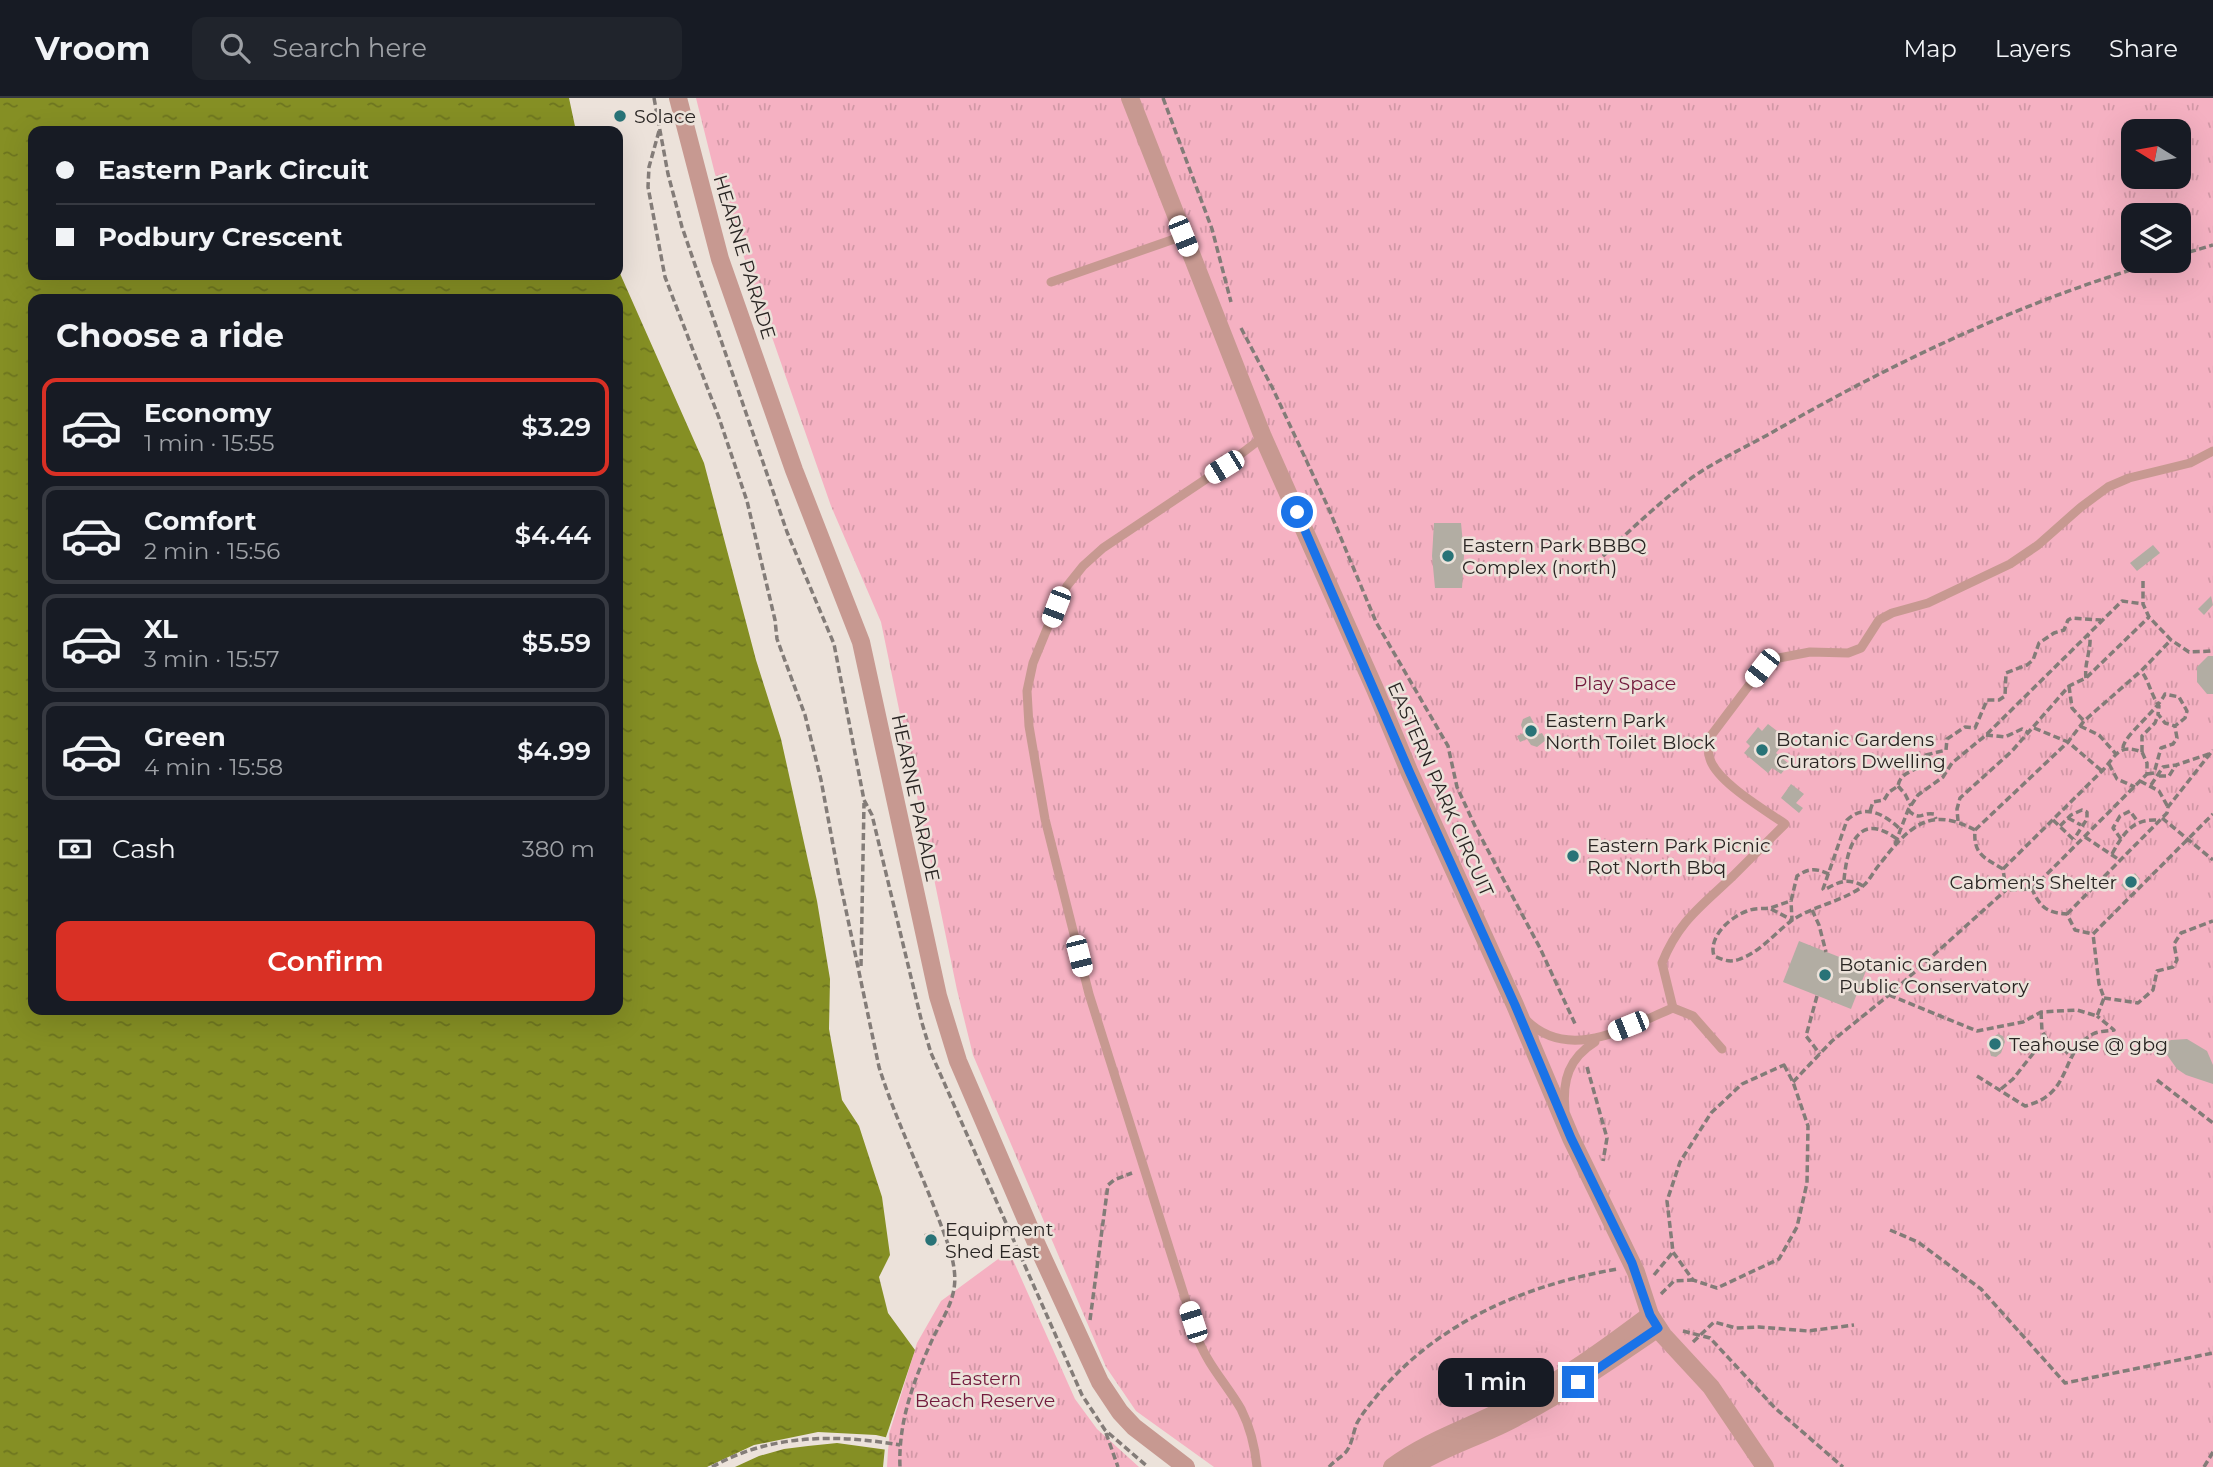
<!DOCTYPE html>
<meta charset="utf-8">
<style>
:root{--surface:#171b24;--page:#20242c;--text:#f1f3f6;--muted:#9ea1a6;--line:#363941;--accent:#d93025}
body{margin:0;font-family:Montserrat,sans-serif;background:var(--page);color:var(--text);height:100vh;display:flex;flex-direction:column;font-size:26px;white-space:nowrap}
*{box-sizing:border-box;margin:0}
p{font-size:23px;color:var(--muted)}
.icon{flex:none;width:38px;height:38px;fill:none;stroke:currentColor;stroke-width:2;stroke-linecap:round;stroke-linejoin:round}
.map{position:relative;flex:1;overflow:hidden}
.panel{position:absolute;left:28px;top:196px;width:595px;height:721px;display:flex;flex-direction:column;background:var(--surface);border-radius:14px;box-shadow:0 7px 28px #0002}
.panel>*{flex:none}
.guide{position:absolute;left:28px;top:28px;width:595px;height:154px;border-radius:14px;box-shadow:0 7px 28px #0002;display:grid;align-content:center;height:154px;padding:0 28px;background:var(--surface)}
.needle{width:46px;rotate:281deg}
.controls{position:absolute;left:2121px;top:21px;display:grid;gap:14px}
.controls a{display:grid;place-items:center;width:70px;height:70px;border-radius:14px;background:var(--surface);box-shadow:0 7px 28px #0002;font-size:35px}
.end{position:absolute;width:32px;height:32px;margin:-16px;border:9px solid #1a73e8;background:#fff;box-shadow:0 0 0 4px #fff}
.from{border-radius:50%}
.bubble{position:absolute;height:49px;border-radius:14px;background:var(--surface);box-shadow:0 7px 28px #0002;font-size:23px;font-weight:600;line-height:49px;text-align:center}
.car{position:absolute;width:21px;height:42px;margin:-21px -10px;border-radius:9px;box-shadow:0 0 5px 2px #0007;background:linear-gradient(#fff 24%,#345 0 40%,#fff 0 76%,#345 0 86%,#fff 0)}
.guide b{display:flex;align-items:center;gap:24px;height:66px;font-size:26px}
.guide b+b{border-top:2px solid var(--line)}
.guide i{width:18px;height:18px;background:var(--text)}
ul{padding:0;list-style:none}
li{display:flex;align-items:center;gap:21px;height:98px;margin:0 14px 10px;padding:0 14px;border:4px solid var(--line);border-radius:14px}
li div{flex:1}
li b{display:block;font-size:26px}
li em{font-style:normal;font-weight:600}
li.on{border-color:var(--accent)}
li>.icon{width:63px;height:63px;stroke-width:1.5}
h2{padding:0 28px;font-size:32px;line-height:84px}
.pay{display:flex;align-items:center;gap:18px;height:77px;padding:0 28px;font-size:26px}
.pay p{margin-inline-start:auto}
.cta{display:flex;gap:14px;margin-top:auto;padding:14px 28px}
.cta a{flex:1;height:80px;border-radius:14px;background:var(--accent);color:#fff;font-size:28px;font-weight:600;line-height:80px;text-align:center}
header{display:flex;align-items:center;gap:42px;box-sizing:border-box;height:98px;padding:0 35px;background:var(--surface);border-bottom:2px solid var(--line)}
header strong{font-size:33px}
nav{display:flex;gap:38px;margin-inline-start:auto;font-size:24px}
.search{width:490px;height:63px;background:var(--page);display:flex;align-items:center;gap:18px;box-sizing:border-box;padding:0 24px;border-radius:14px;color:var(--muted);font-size:26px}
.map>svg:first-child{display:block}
</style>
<header>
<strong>Vroom</strong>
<div class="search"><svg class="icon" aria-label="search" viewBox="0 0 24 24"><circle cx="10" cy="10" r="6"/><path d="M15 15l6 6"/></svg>Search here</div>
<nav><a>Map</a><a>Layers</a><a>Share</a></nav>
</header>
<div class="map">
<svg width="2213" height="1369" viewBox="0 0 2213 1369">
<defs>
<pattern id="park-tufts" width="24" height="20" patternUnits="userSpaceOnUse" patternTransform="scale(1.75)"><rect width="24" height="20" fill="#f5b1c2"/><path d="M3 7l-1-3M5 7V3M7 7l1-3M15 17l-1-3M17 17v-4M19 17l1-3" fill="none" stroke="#d298a6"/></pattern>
<pattern id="water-ripples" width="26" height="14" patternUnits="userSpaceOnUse" patternTransform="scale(1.75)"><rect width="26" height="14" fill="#858f24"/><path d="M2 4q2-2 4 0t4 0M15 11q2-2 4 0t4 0" fill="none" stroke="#6d751f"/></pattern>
</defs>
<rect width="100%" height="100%" fill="#ece2da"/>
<!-- park -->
<g fill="url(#park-tufts)" fill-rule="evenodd">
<path d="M696 0H2213V1369H1214L1136 1313 1106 1269 973 957 957 892 881 524 831 408 715 76ZM2133 33H2179V79H2133ZM2133 117H2179V163H2133Z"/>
<path d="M1009 1153 1075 1301 1097 1331 1139 1369H887L889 1336 917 1245 941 1203Z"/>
</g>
<!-- water -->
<path fill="url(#water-ripples)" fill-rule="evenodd" d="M0 0H569L576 33H33V177H618V171L704 365 756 562 781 641 817 803 830 881 829 931 842 1002 859 1028 882 1099 890 1157 879 1179 888 1215 915 1252 886 1339 883 1369H0ZM33 201H618V912H33Z"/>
<!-- pier -->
<path fill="#ece2da" d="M818 1334 876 1337 889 1340 888 1352 837 1345 808 1348 784 1351 759 1358 735 1369H707L754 1347Z"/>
<!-- building -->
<g fill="#b2ada3">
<path d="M1434 425H1461L1464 457 1462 490H1435L1432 458Z"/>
<path d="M2153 447 2160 455 2137 473 2130 465Z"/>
<path d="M2211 498 2213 507 2204 517 2198 511Z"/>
<path d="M2208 558H2213V596H2207L2197 584V569Z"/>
<path d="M1530 618 1536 629 1538 628 1539 636 1542 635 1546 642 1537 649 1531 647 1527 641 1520 644 1517 638 1524 635 1521 627 1523 621Z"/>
<path d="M1768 626 1785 639 1778 648 1780 650 1776 655 1789 666 1781 676 1772 670 1768 675 1744 655 1750 648 1746 644 1755 633 1758 629 1762 633Z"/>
<path d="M1791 686 1804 696 1796 705 1803 710 1799 715 1781 700Z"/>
<circle cx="1573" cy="758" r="8"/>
<path d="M2135 775 2140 781 2126 793 2121 787Z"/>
<path d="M1799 843 1867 870 1851 911 1783 884Z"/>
<path d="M1998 936 2003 938 2005 944 2001 955 1996 959 1991 958 1989 951 1992 940Z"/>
<path d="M2187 941 2207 953 2213 967V986L2186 977 2177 971 2160 947 2171 942Z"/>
<path d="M934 1133 939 1147 929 1150 924 1136Z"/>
</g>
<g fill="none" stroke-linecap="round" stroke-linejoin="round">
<!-- path -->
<g stroke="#837c78" stroke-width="3.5" stroke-dasharray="7 3.5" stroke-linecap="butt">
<path d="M654 0 668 76 682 129 787 434 834 546 864 702 872 717 922 925 931 955 1082 1297 1105 1332 1148 1369"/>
<path d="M1163 0 1212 131 1231 204"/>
<path d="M659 33 649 69 648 89 665 179 719 320 747 403 775 522 777 541 805 617 821 682 839 779 879 969C895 1020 919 1069 938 1119 946 1141 958 1167 954 1191 951 1209 940 1225 933 1240 914 1281 898 1324 900 1369"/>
<path d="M2179 157 2213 147"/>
<path d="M1241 230 1273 291 1328 409 1376 524 1448 648 1457 689 1475 728 1540 850 1576 928"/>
<path d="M1588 473C1619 442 1651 412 1686 384 1712 364 1749 348 1778 331 1898 262 2026 202 2160 163"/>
<path d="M2143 483V506L2149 519 2171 542 2189 554 2213 553"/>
<path d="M2086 580C2084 566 2091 553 2090 539L2087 537"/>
<path d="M2069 588 2072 610 2084 623"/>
<path d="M2080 628 2099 637 2116 656"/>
<path d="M2034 630 2068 644 2102 673"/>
<path d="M1986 637 2005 639 2022 631 2029 635"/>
<path d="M2123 650C2123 638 2157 613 2165 596L2179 599 2187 613 2185 620 2175 628 2165 625 2158 616 2159 608C2151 597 2148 580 2141 573"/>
<path d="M2142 654V638L2155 625 2158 617"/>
<path d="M2109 666 2117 681 2135 689"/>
<path d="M2147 676 2154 675 2161 650 2173 646 2177 640 2175 629"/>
<path d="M2159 678H2169L2176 667"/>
<path d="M2140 683 2159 693 2168 709"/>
<path d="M2151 687 2163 669 2176 667 2209 656"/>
<path d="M1898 688 1905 696 1911 708"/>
<path d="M1908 712C1920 724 1921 714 1934 716L1936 721"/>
<path d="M1870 713 1873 704 1884 702 1889 694 1898 688C1901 670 1920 677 1926 657L1946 652 1947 641 1965 629 1975 630 1987 602H1999L2005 598 2006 575 2027 567 2033 562 2039 545 2054 535 2064 532 2068 522 2072 520 2101 522"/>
<path d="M2068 720 2081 727"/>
<path d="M2162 720 2213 762"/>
<path d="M2053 722 2074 742"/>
<path d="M1958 723 1957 711 1960 700 2012 653 2069 588 2086 580 2149 519"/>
<path d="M2060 728 2071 717 2082 712 2087 714V721L2074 741"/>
<path d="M1975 732 2068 644 2084 623 2141 573 2171 542"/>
<path d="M2085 739 2121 763"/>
<path d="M2121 741 2113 730 2120 718 2130 713 2138 724"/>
<path d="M1895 746 1908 712 1918 697 1943 679 1952 665 1986 637 2122 503 2143 506"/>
<path d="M2112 756C2123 736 2132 721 2157 722"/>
<path d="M2003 771 2102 673C2117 657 2118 645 2142 654L2147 665V676L2032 791"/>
<path d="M1829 776C1816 770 1809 770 1797 778L1791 803C1784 805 1777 808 1770 810 1763 811 1754 810 1747 813 1730 819 1708 839 1714 858 1723 862 1730 865 1740 861 1760 854 1774 836 1791 823 1812 808 1842 804 1863 788 1869 783 1874 773 1879 767 1908 730 1928 707 1975 732 1973 757 1985 760 2003 771L2006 792 2032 791C2040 809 2047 815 2067 816L2075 832 2093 836 2213 716"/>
<path d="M1844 782C1847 749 1858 712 1897 741"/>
<path d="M1863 788C1847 779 1839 784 1824 792L1823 791 1847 722C1865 705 1884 716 1900 731"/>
<path d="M1771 811 1792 822 1791 803"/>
<path d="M1812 812 1819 827 1826 854"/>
<path d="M2067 816 2167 715 2168 709 2213 652"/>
<path d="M861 868 864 705"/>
<path d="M1889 897 1977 933 2023 924 2041 914 2077 912 2097 918 2104 900 2099 886 2093 836"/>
<path d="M1817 898 1806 938 1820 956"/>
<path d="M2104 900 2138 905 2153 892 2157 873 2173 869 2177 862 2174 846 2181 835 2213 823"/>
<path d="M2041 914 2042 933 2049 945"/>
<path d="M1784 967 1793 984 1808 1028 1807 1085 1797 1129 1779 1161 1717 1190 1693 1182 1673 1154 1667 1103 1680 1064 1711 1015 1742 986Z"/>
<path d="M1587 969 1607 1040 1603 1063"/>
<path d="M1977 978 2025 1008C2074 996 2059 954 2093 936 2099 933 2108 933 2114 932L2097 918"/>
<path d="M2157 982 2213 1025"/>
<path d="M1793 984 1832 943 1889 897 2006 792"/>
<path d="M2001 991 2013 981 2039 948 2049 945 2060 947 2071 959"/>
<path d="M1890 1132 1918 1144 1981 1191 2065 1285 2213 1255"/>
<path d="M1654 1177 1673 1154"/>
<path d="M1661 1196 1674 1183 1693 1182"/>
<path d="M1090 1222 1108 1087 1114 1082 1132 1075"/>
<path d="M1683 1233 1710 1240 1775 1310 1843 1369"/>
<path d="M1693 1244 1714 1224 1736 1230 1759 1229 1808 1233 1854 1227"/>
<path d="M1106 1335 1118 1369"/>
<path d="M712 1369C770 1336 836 1336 900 1347"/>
<path d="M1329 1369C1334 1363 1340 1360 1345 1355 1352 1348 1353 1334 1357 1325 1363 1314 1371 1305 1379 1295 1440 1223 1526 1187 1617 1171"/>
<path d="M2204 1369 2213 1354"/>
</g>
<!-- lane -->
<g stroke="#c79991" stroke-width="9">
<path d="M1051 184 1183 138"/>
<path d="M1673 910 1662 865C1679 822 1703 807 1734 777 1751 760 1768 743 1785 726 1765 712 1717 684 1710 661 1707 654 1709 646 1710 639L1762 570 1779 560 1810 554 1848 555 1861 550 1879 522 1892 515 1928 505 2010 466 2038 447 2081 409 2108 389 2129 380 2190 365 2213 353"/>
<path d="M1526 922C1569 965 1627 929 1673 910L1693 918 1722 951"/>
<path d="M1565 1012C1562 982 1569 960 1595 944"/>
<path d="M1257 1369C1255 1349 1250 1329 1241 1311 1227 1287 1208 1267 1198 1241L1089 896 1045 721 1029 628 1027 593 1033 565 1056 509 1067 488 1083 468 1103 450 1224 369 1263 339"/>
</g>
<!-- street -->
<g stroke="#c79991" stroke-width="18">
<path d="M678 0 720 161 794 372 861 544 938 898 958 963 1037 1147 1100 1284 1120 1314 1134 1329 1186 1369"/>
<path d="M1130 0 1263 339 1375 591 1409 673 1515 907 1571 1040 1636 1174 1650 1217 1663 1237 1711 1289 1765 1369"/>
<path d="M1392 1369C1428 1342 1471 1329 1511 1308 1561 1283 1606 1250 1650 1217"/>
<path d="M1412 1369C1445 1348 1482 1338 1515 1320 1565 1294 1611 1262 1658 1230"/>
</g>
</g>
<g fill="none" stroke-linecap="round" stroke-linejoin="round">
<!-- route -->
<path stroke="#1a73e8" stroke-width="9" d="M1297 414 1409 673 1515 907 1571 1040 1632 1165 1650 1217 1658 1230 1578 1284"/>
</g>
<!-- markers -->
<g fill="#297377" stroke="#ece2da" stroke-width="2.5">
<circle cx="620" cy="18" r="7"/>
<circle cx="1448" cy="458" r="7"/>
<circle cx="1531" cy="633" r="7"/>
<circle cx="1762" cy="652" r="7"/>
<circle cx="1573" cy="758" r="7"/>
<circle cx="2131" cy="784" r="7"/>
<circle cx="1825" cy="877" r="7"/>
<circle cx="1995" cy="946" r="7"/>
<circle cx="931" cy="1142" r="7"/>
</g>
<g text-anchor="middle" stroke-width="5" stroke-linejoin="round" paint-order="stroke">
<!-- poi labels -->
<g font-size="19" fill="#292523" stroke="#ece2da" text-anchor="start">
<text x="634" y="25">Solace</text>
<text x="1462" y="454">Eastern Park BBBQ<tspan x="1462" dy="22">Complex (north)</tspan></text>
<text x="1545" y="629">Eastern Park<tspan x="1545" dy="22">North Toilet Block</tspan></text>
<text x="1776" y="648">Botanic Gardens<tspan x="1776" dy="22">Curators Dwelling</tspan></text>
<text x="1587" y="754">Eastern Park Picnic<tspan x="1587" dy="22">Rot North Bbq</tspan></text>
<text x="2117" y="791" text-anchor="end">Cabmen's Shelter</text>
<text x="1839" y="873">Botanic Garden<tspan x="1839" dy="22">Public Conservatory</tspan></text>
<text x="2009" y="953">Teahouse @ gbg</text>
<text x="945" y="1138">Equipment<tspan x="945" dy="22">Shed East</tspan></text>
</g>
<!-- street labels -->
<g font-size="19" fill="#292523" stroke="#ece2da">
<text transform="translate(745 159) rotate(73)" y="7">HEARNE PARADE</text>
<text transform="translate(1441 691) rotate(66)" y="7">EASTERN PARK CIRCUIT</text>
<text transform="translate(916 700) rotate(78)" y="7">HEARNE PARADE</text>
</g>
<!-- park labels -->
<g font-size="19" fill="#731a3d" stroke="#ece2da">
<text x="1625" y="592">Play Space</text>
<text x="985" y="1287">Eastern<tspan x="985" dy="22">Beach Reserve</tspan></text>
</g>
</g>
</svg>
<div class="controls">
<a><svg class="needle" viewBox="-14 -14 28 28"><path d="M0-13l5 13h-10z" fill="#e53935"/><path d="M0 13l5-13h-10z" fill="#9ea1a6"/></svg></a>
<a><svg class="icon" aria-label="layers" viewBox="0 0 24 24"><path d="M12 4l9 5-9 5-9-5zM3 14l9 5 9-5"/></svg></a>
</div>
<i class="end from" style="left:1297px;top:414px"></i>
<i class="end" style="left:1578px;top:1284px"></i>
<div class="bubble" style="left:1438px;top:1260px;width:116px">1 min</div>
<i class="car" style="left:1183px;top:138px;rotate:158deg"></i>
<i class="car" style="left:1224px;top:369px;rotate:238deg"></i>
<i class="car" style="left:1056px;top:509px;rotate:201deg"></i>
<i class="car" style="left:1762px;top:570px;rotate:218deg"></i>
<i class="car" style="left:1079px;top:858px;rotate:166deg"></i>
<i class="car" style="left:1628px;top:928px;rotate:248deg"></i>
<i class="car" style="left:1193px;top:1224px;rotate:342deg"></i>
<div class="guide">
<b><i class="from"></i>Eastern Park Circuit</b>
<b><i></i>Podbury Crescent</b>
</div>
<section class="panel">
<h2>Choose a ride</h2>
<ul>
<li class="on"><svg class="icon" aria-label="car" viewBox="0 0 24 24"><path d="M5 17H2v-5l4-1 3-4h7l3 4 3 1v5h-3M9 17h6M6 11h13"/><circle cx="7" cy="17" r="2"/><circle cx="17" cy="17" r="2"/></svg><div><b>Economy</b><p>1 min · 15:55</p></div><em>$3.29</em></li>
<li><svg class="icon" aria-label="car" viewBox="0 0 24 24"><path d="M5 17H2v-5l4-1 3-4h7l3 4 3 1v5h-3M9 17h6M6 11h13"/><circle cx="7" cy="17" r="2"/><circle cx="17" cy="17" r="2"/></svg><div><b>Comfort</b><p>2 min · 15:56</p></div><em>$4.44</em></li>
<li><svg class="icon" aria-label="car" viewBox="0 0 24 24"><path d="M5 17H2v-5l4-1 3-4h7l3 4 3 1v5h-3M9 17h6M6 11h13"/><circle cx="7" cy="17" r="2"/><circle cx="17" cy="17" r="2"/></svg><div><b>XL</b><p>3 min · 15:57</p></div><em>$5.59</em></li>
<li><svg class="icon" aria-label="car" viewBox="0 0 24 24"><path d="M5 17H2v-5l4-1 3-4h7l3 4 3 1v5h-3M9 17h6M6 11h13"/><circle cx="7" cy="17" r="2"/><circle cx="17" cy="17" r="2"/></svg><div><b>Green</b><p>4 min · 15:58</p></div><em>$4.99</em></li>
</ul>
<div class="pay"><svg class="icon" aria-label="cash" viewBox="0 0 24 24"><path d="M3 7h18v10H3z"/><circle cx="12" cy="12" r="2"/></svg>Cash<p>380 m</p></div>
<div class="cta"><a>Confirm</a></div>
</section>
</div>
